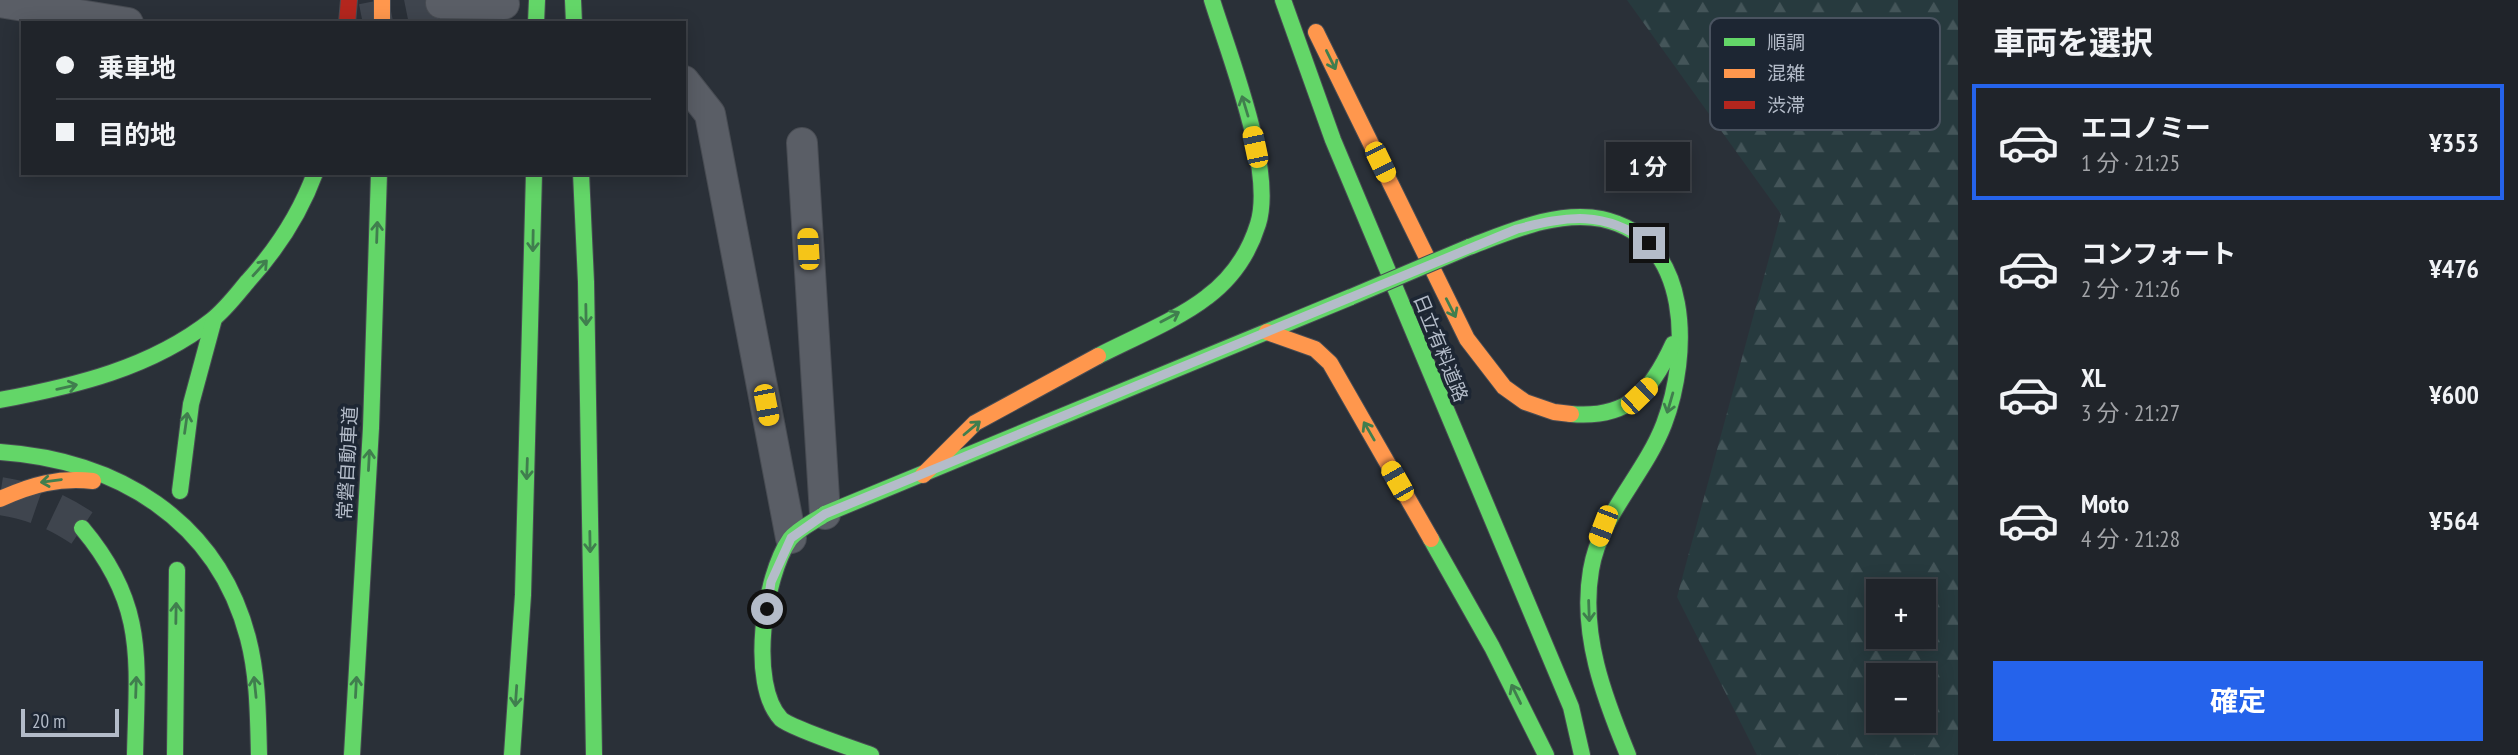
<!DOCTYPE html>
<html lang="ja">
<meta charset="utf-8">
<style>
:root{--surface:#20242a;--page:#282c32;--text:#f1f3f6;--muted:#a2a4a8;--line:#3d4147;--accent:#2563eb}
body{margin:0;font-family:"PT Sans Narrow","Noto Sans JP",sans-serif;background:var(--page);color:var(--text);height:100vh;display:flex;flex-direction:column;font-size:26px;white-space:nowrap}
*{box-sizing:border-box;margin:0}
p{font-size:23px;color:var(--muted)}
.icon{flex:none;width:38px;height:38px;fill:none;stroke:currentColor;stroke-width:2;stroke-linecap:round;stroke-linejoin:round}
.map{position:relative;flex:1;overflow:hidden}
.panel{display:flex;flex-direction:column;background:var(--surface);width:560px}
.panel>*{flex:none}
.top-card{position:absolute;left:21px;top:21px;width:665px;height:154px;border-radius:0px;box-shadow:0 4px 18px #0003,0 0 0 2px var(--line);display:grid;align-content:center;height:154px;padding:0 35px;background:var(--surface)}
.tools{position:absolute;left:1866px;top:579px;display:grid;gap:14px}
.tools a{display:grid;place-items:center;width:70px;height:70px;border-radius:0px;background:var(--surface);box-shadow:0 4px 18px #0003,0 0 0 2px var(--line);font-size:35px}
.scale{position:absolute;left:21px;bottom:18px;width:98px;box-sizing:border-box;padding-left:7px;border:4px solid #b4bcc9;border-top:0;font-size:19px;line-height:24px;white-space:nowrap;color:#b4bcc9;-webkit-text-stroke:5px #1d2633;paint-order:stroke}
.end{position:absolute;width:32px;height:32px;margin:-16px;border:9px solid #b4bcc9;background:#111;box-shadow:0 0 0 4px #111}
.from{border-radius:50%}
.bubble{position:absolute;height:49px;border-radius:0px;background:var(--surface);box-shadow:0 4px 18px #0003,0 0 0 2px var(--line);font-size:23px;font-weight:700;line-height:49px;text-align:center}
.car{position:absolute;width:21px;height:42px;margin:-21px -10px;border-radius:9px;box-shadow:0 0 5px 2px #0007;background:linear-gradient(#f5c518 24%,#345 0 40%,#f5c518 0 76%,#345 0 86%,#f5c518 0)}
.top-card b{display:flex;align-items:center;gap:24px;height:66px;font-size:26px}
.top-card b+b{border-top:2px solid var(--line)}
.top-card i{width:18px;height:18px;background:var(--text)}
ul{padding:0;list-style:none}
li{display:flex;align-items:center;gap:21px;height:116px;margin:0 14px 10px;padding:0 21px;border:4px solid transparent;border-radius:0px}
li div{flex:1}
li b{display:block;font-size:26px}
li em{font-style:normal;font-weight:700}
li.on{border-color:var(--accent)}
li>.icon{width:63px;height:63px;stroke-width:1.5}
h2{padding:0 35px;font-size:32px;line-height:84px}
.button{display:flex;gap:14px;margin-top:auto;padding:14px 35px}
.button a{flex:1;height:80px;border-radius:0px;background:var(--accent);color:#fff;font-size:28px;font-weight:700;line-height:80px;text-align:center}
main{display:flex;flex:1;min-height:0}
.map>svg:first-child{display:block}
</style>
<main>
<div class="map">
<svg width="1958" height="755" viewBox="0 0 1958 755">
<defs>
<pattern id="forest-firs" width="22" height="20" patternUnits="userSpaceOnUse" patternTransform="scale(1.75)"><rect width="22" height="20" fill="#273a3e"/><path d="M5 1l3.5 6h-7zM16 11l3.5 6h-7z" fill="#445559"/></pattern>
</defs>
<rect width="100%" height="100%" fill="#2a3038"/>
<!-- forest -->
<path fill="url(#forest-firs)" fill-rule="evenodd" d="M1627 0H1958V755H1757L1677 597 1781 214ZM1878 592H1923V637H1878ZM1878 676H1923V721H1878Z"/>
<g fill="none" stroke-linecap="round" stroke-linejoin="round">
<!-- street-tunnel -->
<path stroke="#3f454e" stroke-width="30" stroke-dasharray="30 15" stroke-linecap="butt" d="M362 19 441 3"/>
<!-- highway-tunnel -->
<path stroke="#3f454e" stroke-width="38" stroke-dasharray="38 19" stroke-linecap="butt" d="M0 496C32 501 55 510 82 528"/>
<defs>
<g id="street">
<path d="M0 2 128 23"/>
<path d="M441 3 504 4"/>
<path d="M684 81 710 114 791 538"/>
<path d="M802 143 825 514"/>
</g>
<g id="fast">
<path d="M573 0 574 23"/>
<path d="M1283 0 1333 140 1571 707 1582 755"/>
<path d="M536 23 537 0"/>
<path d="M581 173 586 282 594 755"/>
<path d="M1469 247C1509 232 1558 210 1602 219 1693 239 1690 355 1664 424 1644 476 1600 515 1591 570 1580 634 1604 697 1628 755"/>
<path d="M1098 356C1131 339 1179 319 1207 297 1231 279 1249 253 1258 224 1275 170 1229 55 1212 0"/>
<path d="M0 400C75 386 151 368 212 320 226 309 237 294 248 281 277 249 300 214 315 173"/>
<path d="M1571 414C1628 419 1651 392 1673 344"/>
<path d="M0 452C116 460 217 519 248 638 258 676 258 716 259 755"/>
<path d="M180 491 191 404 214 319"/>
<path d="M825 514C815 521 798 529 790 539 764 576 748 684 781 719 791 728 854 749 871 755"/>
<path d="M825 514 1351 297"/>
<path d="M82 528C147 605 137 660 135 755"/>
<path d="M1431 539 1492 647 1546 755"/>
<path d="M175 755 177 570"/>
<path d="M352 755 371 428 379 173"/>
<path d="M512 755 523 595 534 173"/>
</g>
<g id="slow">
<path d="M382 0V23"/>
<path d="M1316 32 1467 339 1504 387 1525 402 1554 412 1571 414"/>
<path d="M1267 332 1315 349 1330 363 1431 539"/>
<path d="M923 475 975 423 1098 356"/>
<path d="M0 499C31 485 59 477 93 481"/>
</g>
<path id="jam" d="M347 23 349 0"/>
</defs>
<!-- street casing -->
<use href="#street" stroke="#484c53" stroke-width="32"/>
<!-- fast casing -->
<use href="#fast" stroke="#484c53" stroke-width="18"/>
<!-- slow casing -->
<use href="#slow" stroke="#484c53" stroke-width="18"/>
<!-- jam casing -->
<use href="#jam" stroke="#484c53" stroke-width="18"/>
<!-- street -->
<use href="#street" stroke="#5a5e66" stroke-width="30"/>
<!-- fast -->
<use href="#fast" stroke="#63d668" stroke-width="16"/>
<!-- slow -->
<use href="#slow" stroke="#ff974d" stroke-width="16"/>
<!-- jam -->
<use href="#jam" stroke="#b3261e" stroke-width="16"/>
<defs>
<path id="fast-bridge" d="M1351 297 1469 247"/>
</defs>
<!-- fast-bridge casing -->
<use href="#fast-bridge" stroke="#474c53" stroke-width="18" stroke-linecap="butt"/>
<!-- fast-bridge -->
<use href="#fast-bridge" stroke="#63d668" stroke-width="16"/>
</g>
<!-- one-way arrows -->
<defs><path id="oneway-shaft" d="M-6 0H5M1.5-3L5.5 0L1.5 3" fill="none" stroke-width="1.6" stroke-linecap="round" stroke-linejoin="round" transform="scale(1.75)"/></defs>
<g stroke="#407e4e">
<use href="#oneway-shaft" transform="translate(1331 60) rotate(64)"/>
<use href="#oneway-shaft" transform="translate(1245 106) rotate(-107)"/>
<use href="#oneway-shaft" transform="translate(377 232) rotate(-88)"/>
<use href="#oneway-shaft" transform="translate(533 241) rotate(91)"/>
<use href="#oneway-shaft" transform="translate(260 268) rotate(-48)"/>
<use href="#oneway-shaft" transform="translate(1451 308) rotate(63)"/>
<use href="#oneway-shaft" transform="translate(586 315) rotate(89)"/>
<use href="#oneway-shaft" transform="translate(1170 317) rotate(-28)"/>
<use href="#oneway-shaft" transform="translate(67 387) rotate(-13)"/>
<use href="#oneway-shaft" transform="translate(1670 403) rotate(106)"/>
<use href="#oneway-shaft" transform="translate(186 423) rotate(-82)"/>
<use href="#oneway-shaft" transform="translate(972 428) rotate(-40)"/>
<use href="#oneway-shaft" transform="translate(1369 431) rotate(-120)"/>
<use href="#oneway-shaft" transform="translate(369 460) rotate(-87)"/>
<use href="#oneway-shaft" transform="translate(527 469) rotate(92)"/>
<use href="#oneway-shaft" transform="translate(51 481) rotate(172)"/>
<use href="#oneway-shaft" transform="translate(590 542) rotate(89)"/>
<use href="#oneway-shaft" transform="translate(1589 611) rotate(88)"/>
<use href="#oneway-shaft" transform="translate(176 613) rotate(-89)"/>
<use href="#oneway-shaft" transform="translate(136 687) rotate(-88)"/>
<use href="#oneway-shaft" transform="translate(255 687) rotate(-96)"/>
<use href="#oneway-shaft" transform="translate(356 687) rotate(-87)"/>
<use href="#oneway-shaft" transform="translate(1516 694) rotate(-116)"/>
<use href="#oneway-shaft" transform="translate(516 696) rotate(94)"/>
</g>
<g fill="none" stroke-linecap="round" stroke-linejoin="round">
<!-- route -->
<path stroke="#b4bcc9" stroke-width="9" d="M767 609 771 582 791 538 825 514 1517 229C1568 216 1604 210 1649 243"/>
</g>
<g text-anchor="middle" stroke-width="7" stroke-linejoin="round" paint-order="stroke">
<!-- street labels -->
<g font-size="19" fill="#b4bcc9" stroke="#1d2633">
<text transform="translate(1441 348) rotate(68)" y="7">日立有料道路</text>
<text transform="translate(347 463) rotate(-87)" y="7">常磐自動車道</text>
</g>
</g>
<!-- legend -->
<rect x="1710" y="18" width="230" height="112" rx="10" fill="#1d2633" stroke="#4a5360" stroke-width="2"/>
<rect x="1724" y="38" width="31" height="8" fill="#63d668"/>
<rect x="1724" y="69" width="31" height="9" fill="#ff974d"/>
<rect x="1724" y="101" width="31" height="8" fill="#b3261e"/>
<g font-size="19" fill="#b4bcc9">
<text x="1767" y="49">順調</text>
<text x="1767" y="80">混雑</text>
<text x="1767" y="112">渋滞</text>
</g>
</svg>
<div class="tools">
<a>+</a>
<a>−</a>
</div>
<div class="scale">20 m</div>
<i class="end from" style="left:767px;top:609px"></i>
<i class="end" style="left:1649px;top:243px"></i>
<div class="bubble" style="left:1606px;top:142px;width:84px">1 分</div>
<i class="car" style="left:1255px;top:147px;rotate:348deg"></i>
<i class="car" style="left:1380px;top:162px;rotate:154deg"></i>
<i class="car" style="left:808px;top:249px;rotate:357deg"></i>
<i class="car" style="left:1639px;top:396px;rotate:46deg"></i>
<i class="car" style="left:766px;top:405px;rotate:169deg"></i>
<i class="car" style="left:1397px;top:481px;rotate:330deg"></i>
<i class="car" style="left:1603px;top:526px;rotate:201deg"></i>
<div class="top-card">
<b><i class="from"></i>乗車地</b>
<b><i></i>目的地</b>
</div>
</div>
<section class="panel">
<h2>車両を選択</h2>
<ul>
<li class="on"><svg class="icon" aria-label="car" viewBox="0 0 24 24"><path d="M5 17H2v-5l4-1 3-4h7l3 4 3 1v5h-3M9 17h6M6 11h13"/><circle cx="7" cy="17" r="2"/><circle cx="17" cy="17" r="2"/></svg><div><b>エコノミー</b><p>1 分 · 21:25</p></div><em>¥353</em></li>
<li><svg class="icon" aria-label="car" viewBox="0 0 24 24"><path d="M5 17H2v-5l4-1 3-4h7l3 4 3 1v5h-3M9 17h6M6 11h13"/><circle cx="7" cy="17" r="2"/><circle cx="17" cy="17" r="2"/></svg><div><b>コンフォート</b><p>2 分 · 21:26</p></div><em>¥476</em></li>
<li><svg class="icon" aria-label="car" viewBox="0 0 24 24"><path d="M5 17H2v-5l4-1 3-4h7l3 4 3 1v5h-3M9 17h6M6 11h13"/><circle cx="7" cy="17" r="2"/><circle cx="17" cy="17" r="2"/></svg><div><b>XL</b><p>3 分 · 21:27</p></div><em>¥600</em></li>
<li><svg class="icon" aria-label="car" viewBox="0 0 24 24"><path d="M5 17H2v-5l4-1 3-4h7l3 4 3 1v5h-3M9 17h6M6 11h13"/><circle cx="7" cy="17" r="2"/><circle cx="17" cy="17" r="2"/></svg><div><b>Moto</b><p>4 分 · 21:28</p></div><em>¥564</em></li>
</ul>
<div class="button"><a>確定</a></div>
</section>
</main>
